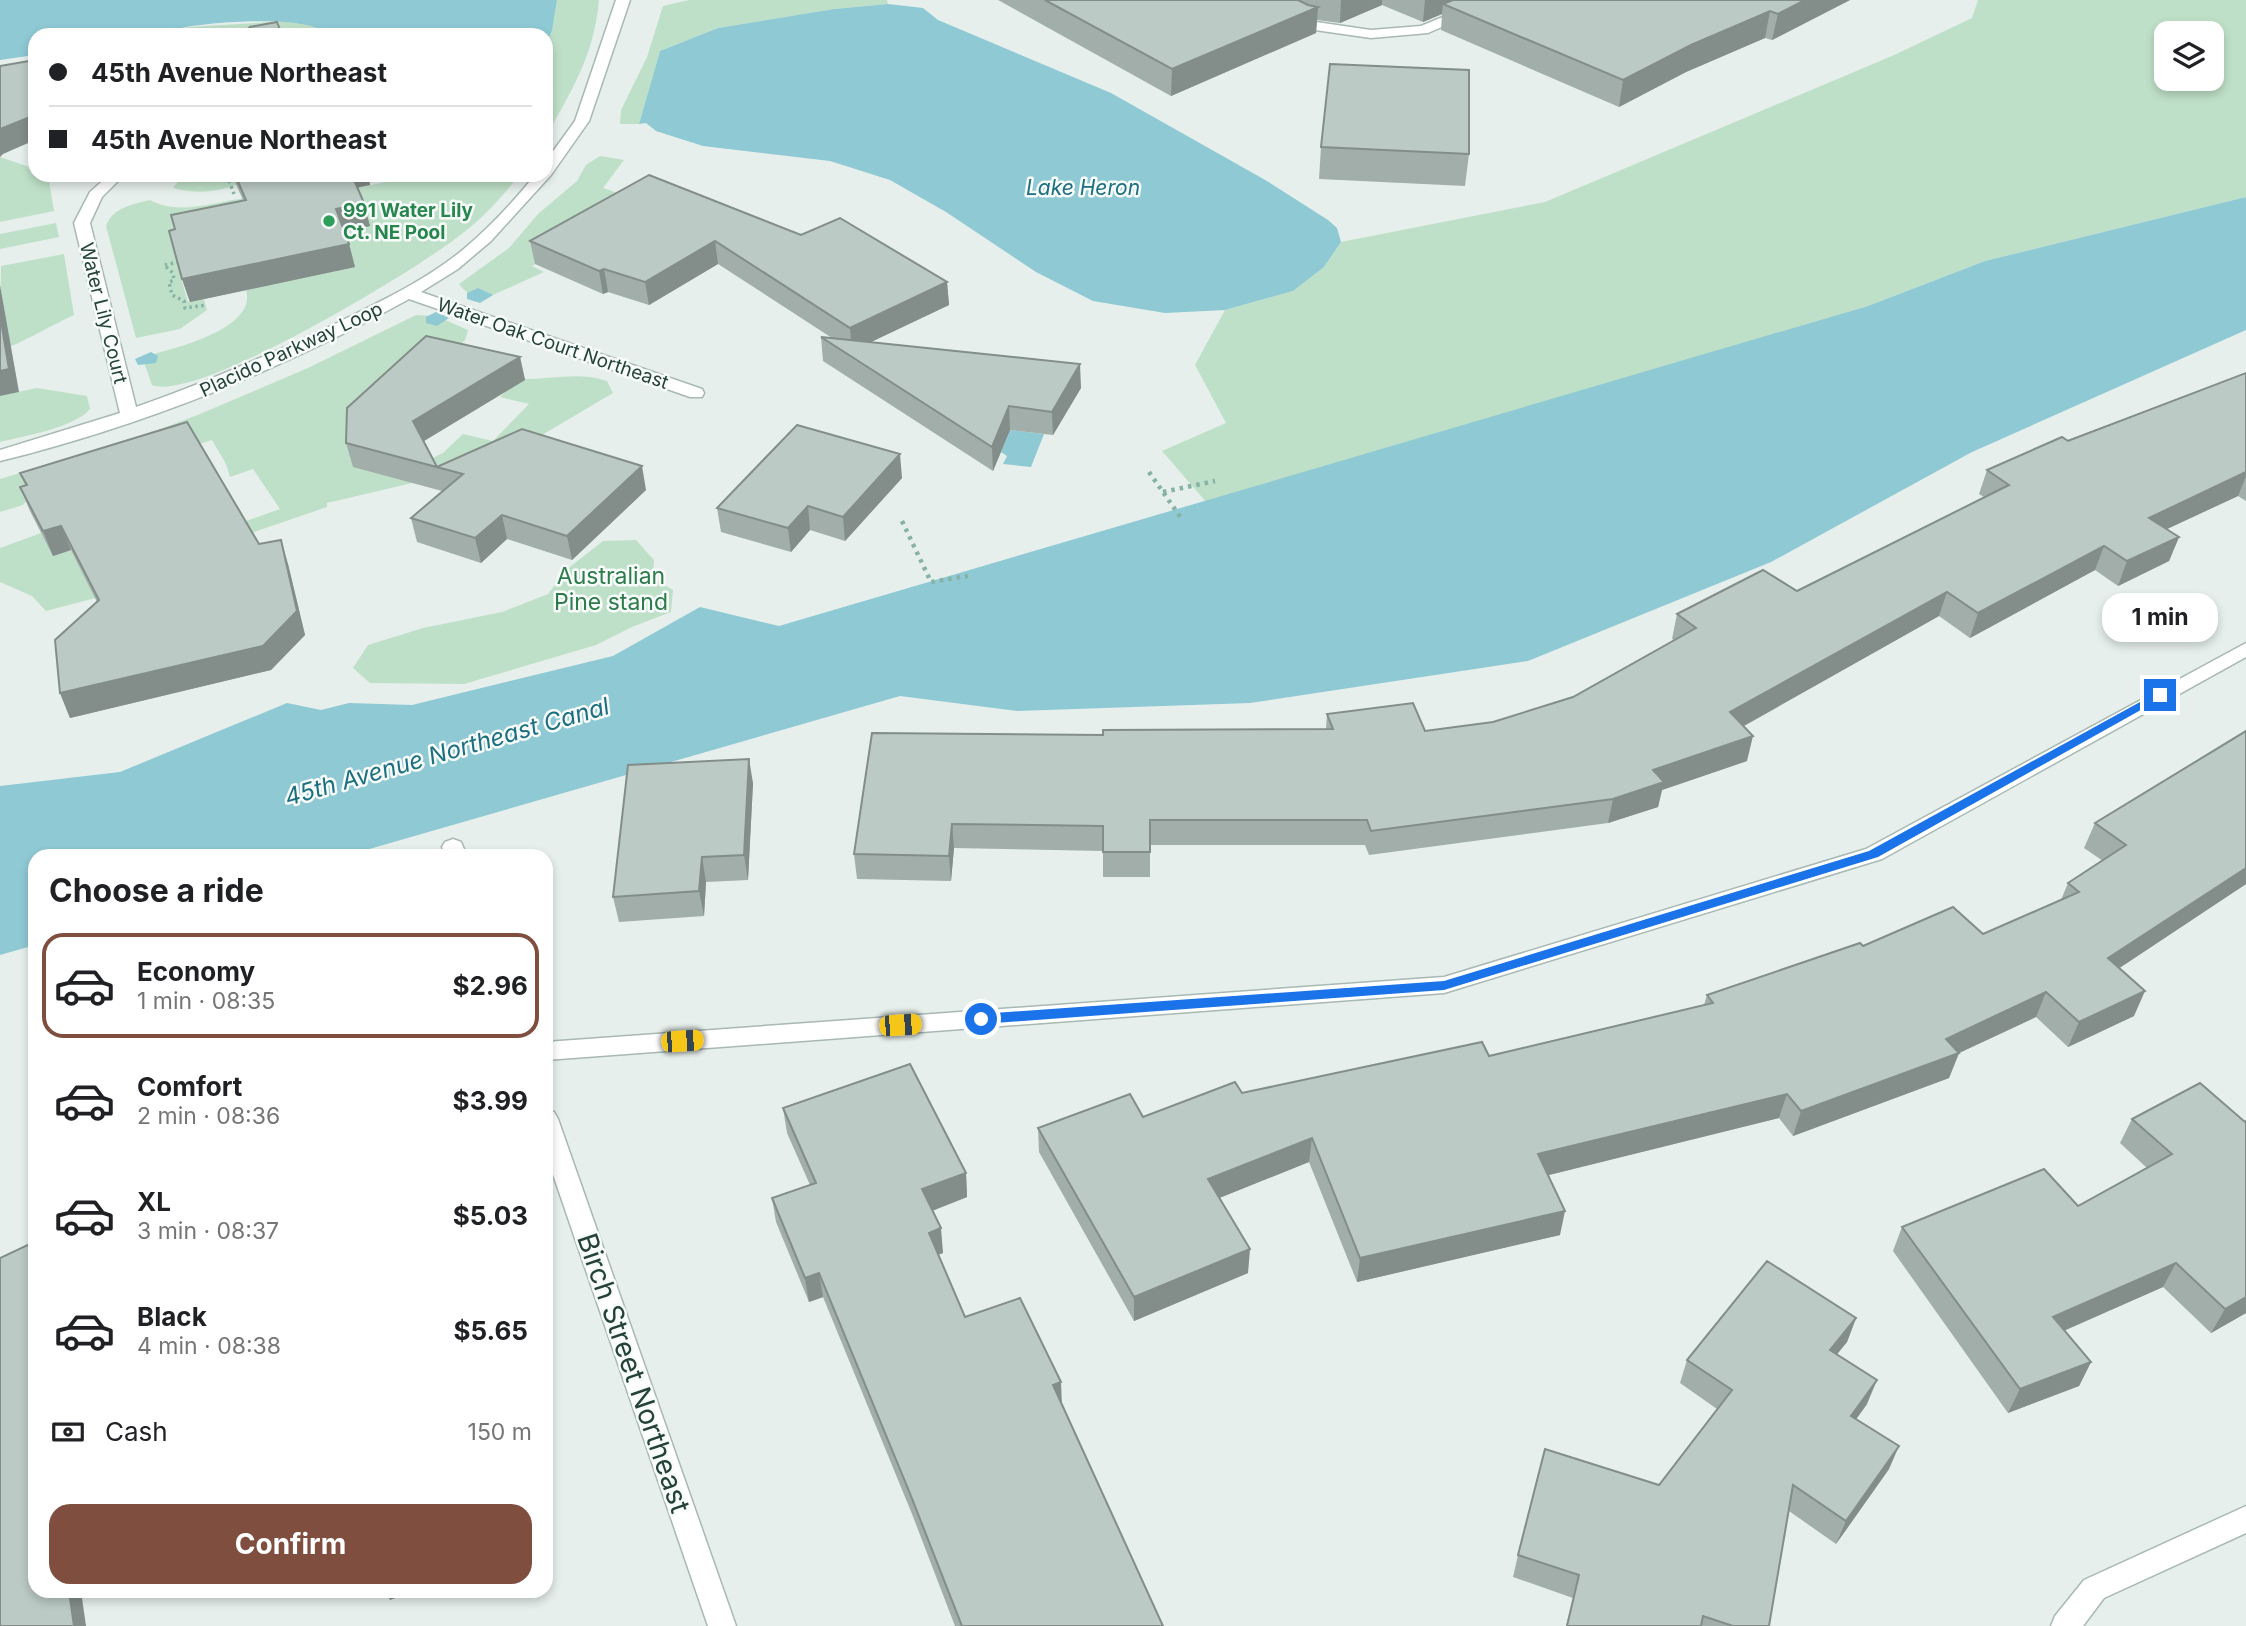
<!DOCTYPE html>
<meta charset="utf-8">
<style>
:root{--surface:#fff;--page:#f6f6f6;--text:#202124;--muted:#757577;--line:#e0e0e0;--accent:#7f4e3f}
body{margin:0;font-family:Inter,sans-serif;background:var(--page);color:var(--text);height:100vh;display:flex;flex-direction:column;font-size:26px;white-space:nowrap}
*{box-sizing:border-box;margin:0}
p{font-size:23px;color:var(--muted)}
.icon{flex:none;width:38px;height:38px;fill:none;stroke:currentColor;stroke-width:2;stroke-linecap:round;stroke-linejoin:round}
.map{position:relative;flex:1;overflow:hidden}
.sheet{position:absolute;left:28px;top:849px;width:525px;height:749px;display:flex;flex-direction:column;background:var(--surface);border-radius:21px;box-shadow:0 4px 10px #0003}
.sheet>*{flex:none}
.hud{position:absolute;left:28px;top:28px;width:525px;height:154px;border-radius:21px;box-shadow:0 4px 10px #0003;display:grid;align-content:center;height:154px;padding:0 21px;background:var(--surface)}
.fabs{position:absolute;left:2154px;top:21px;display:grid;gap:14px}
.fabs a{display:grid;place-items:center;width:70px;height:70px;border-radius:14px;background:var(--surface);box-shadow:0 4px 10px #0003;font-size:35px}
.end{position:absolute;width:32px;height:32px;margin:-16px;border:9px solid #1a73e8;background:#fff;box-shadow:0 0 0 4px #fff}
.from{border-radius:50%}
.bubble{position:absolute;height:49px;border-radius:21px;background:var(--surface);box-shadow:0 4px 10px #0003;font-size:23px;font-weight:700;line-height:49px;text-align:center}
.car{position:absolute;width:21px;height:42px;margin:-21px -10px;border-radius:9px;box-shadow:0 0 5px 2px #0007;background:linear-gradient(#f5c518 24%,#345 0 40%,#f5c518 0 76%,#345 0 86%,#f5c518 0)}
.hud b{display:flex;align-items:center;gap:24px;height:66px;font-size:26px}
.hud b+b{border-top:2px solid var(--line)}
.hud i{width:18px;height:18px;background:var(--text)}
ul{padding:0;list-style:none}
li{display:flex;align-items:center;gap:21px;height:105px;margin:0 14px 10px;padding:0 7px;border:4px solid transparent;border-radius:21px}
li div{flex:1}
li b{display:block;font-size:26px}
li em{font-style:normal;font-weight:700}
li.active{border-color:var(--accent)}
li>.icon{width:63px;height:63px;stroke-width:1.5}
h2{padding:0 21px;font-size:32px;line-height:84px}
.pay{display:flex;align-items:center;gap:18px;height:77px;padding:0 21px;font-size:26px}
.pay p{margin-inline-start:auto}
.primary-button{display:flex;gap:14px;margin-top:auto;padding:14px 21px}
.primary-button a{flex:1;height:80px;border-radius:21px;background:var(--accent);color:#fff;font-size:28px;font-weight:700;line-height:80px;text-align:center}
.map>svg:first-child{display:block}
</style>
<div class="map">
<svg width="2246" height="1626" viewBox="0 0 2246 1626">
<rect width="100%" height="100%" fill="#e6efeb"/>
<!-- green -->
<g fill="#bfe0c8" fill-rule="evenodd">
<path d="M557 0H599C594 56 572 89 546 137V43L552 31Z"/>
<path d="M689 0H887L888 4 834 9 718 28 660 51 639 124H620L621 110 647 57 663 6Z"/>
<path d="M1978 0H2246V197L1985 261 1868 306 1207 503 1162 451 1226 423 1195 365 1225 310 1293 291 1324 267 1341 242 1545 202 1892 56 1972 18ZM2166 33H2212V79H2166Z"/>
<path d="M287 21C302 22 318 22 329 35H147L189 27Z"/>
<path d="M600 156 624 160 603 188 645 202 532 266 544 272 482 300C473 297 465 292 459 284L509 248 538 214 577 181 586 165Z"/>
<path d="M0 157 35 169V175H48L54 211 0 222Z"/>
<path d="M183 175H254C232 191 199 196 173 188Z"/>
<path d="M405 175H519C501 199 480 221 455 239 412 272 197 403 152 385L142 357C169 350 258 330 246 290L355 267 195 272 180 275 188 302 204 299 207 310 180 329 136 338 106 226C112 208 133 204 150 200 180 216 213 202 245 198 261 197 277 201 293 200 328 197 364 186 399 179L398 176Z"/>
<path d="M56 223 59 237 0 249V234Z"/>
<path d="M64 254 74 315C64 319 15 346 11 346 7 345 4 342 0 341L1 266Z"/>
<path d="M416 315 436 316 468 330 465 340 442 362 392 477 443 453 463 434 493 441 529 404 500 397 518 379C548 380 579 371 607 381L613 393 515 451 408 484 327 503V507L196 552 103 596 46 611 32 596 0 582V548L41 533 53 555 71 550 86 578 280 509 253 469 230 477 226 464 212 440 30 497 23 505 0 512V479L145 435 200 414 308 368Z"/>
<path d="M37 388 87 396 90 409C74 428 24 436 0 442V396Z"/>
<path d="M636 540 654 560 653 578 673 590 671 612 632 627 596 645 464 684 370 683 353 668 368 645 423 628 502 612 548 594 566 570 603 541Z"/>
</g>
<!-- water -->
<g fill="#8ec9d4">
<path d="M0 0H557L552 31 546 43V35H329C311 14 214 22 186 27 172 30 158 34 144 35 108 36 71 35 35 35V55L0 60Z"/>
<path d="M888 4 923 8 938 20 1111 93 1267 181 1328 220 1337 228 1341 242 1324 267 1293 291 1225 310 1165 313 1093 301 1036 272 946 212 890 180 830 161 703 146 656 131 646 123 639 124 660 51 718 28 834 9Z"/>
<path d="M2246 197V330L1972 452 1771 562 1528 661 1250 703 1017 711 900 696 345 856H35V945L0 955V786L120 772 287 703 321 710 349 703 412 705 613 656 700 607 779 626 1868 306 1985 261Z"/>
<path d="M1010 430 1044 434 1031 467 1003 464 1007 456 1001 452Z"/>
</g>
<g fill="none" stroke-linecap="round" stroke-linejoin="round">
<!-- stream -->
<g fill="#8ec9d4" fill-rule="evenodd">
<path d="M478 288 493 295 480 303 467 299V293Z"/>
<path d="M436 312 449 318 437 326 426 323V317Z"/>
<path d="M151 352 158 356 156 363 138 365 135 359Z"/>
</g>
<defs>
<g id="street">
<path d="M616 0H630L589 121 551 175 491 241 458 269 421 292 702 389 704 393 702 397H690L409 299C282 370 141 426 0 461V450L120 413 74 223 90 192 108 176 115 175 120 179 102 197 90 223 136 407C205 383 271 354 337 323 381 301 427 280 465 248 491 226 514 201 535 175H546V161L575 121Z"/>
<path d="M1251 0H1269L1316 22 1371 30 1421 26 1484 0H1503L1428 33 1371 38 1308 29Z"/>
<path d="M2246 643V657L1882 859 1444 993 546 1060V1042L1444 977 1866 849Z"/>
<path d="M453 839 461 842 467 856H445L442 847 445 842Z"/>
<path d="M546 1110 554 1112 558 1119 736 1626H708L546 1154Z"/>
<path d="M2246 1506V1533L2104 1598 2083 1626H2051L2055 1616 2084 1580Z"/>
</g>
</defs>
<!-- street casing -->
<use href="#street" stroke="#a8b8b2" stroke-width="3"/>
<!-- path-far1 -->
<g stroke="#86b3a5" stroke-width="3.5" stroke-dasharray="2.5 3.5" stroke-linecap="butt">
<path d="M227 175 234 194"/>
<path d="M179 262 164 265 173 273 174 280 169 282 172 295 184 301 185 308 207 305"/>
</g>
<!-- path -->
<g stroke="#86b3a5" stroke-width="4.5" stroke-dasharray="3.5 5" stroke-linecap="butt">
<path d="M1149 472 1181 518"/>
<path d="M1163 492 1215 481"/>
<path d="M902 521 931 582 968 576"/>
</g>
<!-- street -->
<use href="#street" fill="#fff" fill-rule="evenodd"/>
</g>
<!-- wall -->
<g fill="#a1aea9">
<path d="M998 0H1850L1772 40 1765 38 1686 72 1619 107 1441 30 1442 14 1423 22 1382 5 1340 23 1317 20 1316 33 1171 96Z"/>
<path d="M1321 147 1469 154 1465 186 1319 179Z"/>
<path d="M232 175H368L370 185 358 188 370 226 344 231 349 244 355 267 190 302 182 279 175 229 243 200Z"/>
<path d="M801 235 947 282 949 305 871 342 1081 388 1053 435 1010 430 993 471 823 361 821 337 832 338 718 264 649 305 608 292 603 294 535 264 530 241Z"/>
<path d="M520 357 525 380 424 441 437 467 646 490 572 560 507 539 481 563 417 542 411 518 442 491 353 467 346 443Z"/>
<path d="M2246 373V501L2238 496 2167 529 2179 537 2169 561 2118 586 2095 570 1970 638 1939 616 1744 726 1747 761 1662 790 1658 807 1608 823 1369 855 1365 845H1150V877H1103V851L954 848 951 881 857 879 854 854 1103 735 1326 729 1327 714 1425 731 1493 722 1573 697 1674 640 1672 639 1677 614 1797 591 1984 497 1979 494 1987 470Z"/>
<path d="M20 473 259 544 288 564 305 635 271 670 70 718 60 693 97 602 71 550 53 556 30 511 20 487 25 485Z"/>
<path d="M902 478 845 541 810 530 791 552 721 532 717 508Z"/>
<path d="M753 783 748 880 706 882 704 916 619 922 613 897Z"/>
<path d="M2095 823 2246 884 2119 968 2134 1016 2068 1047 2036 1017 1959 1053 1949 1078 1793 1136 1779 1118 1548 1175 1560 1235 1357 1282 1309 1162 1219 1198 1248 1273 1134 1321 1039 1152 1038 1128 1143 1117 1242 1093 1489 1056 1704 1005 1707 995 1863 946 1983 934 2061 900 2068 883 2103 861 2084 848Z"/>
<path d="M783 1108 966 1173 967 1197 932 1211 943 1253 938 1255 965 1317 1061 1382V1403L1163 1626H955L912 1514 823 1297 809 1302 776 1222 772 1198 810 1185 787 1133Z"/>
<path d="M2132 1119 2245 1122 2246 1121V1313L2211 1333 2163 1287 2064 1330 2091 1362 2079 1386 2008 1413 1893 1251 1902 1227 2078 1206 2147 1168 2120 1143Z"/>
<path d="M1856 1318 1847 1342 1837 1354 1867 1404 1856 1419 1889 1469 1836 1544 1789 1511 1769 1626H1566L1573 1598 1513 1577 1518 1555 1659 1485 1717 1409 1680 1383 1687 1360Z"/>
</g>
<!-- shaded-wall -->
<g fill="#838d89">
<path d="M1341 0H1382V5L1340 23Z"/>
<path d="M1425 0H1477L1443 4 1442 14 1423 22Z"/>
<path d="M1805 0H1850L1772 40 1778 14Z"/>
<path d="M1318 7 1316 33 1171 96 1172 69Z"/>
<path d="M1770 11 1765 38 1686 72 1619 107 1623 80 1691 45Z"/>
<path d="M35 115V140L3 154 0 157V129Z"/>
<path d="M351 175H368L370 185 354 188Z"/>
<path d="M364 203 370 226 342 232 336 209Z"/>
<path d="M715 241 718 264 649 305 645 282Z"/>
<path d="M349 244 355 267 190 302 182 279Z"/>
<path d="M604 269 608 292 603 294 599 271Z"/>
<path d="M947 282 949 305 852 351 850 328Z"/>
<path d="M0 285 19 392 0 396Z"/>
<path d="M520 357 525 380 419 444 413 421Z"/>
<path d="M1080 364 1081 388 1053 435 1052 412Z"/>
<path d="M1009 406 1010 430 993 471 992 447Z"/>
<path d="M900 454 902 478 845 541 843 517Z"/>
<path d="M642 466 646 490 572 560 567 536Z"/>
<path d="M2246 472V476L2238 496 2139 542 2149 518Z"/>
<path d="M808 506 810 530 791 552 788 528Z"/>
<path d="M502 515 507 539 481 563 475 538Z"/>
<path d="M61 526 71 550 53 556 43 531Z"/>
<path d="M2179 537 2169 561 2118 586 2127 561Z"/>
<path d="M281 540 288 564 305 635 271 670 70 718 60 693Z"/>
<path d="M2104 546 2095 570 1970 638 1978 613Z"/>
<path d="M1947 592 1939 616 1724 737 1730 712Z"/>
<path d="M1753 736 1747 761 1662 790 1658 807 1608 823 1613 799 1653 770Z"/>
<path d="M749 759 753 783 748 880 744 855Z"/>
<path d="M952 824 954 848 951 881 949 856Z"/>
<path d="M702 857 706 882 704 916 699 891Z"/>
<path d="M2246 868V884L2097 983 2108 958Z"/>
<path d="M2145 991 2134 1016 2068 1047 2079 1022Z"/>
<path d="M2046 992 2036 1017 1959 1053 1949 1078 1793 1136 1801 1111 1946 1039Z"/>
<path d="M1787 1094 1779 1118 1533 1179 1538 1154Z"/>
<path d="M1312 1138 1309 1162 1207 1203 1208 1179Z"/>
<path d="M966 1173 967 1197 924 1214 922 1189Z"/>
<path d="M1565 1211 1560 1235 1357 1282 1360 1258Z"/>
<path d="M941 1228 943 1253 931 1257 929 1233Z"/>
<path d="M1250 1249 1248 1273 1134 1321V1297Z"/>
<path d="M2176 1263 2163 1287 2041 1341 2053 1317Z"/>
<path d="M819 1273 823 1297 809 1302 805 1278Z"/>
<path d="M2246 1297V1313L2211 1333 2225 1309Z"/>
<path d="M1856 1318 1847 1342 1821 1374 1830 1350Z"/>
<path d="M2091 1362 2079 1386 2008 1413 2020 1389Z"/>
<path d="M1877 1380 1867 1404 1842 1439 1851 1416Z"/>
<path d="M1061 1382 1062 1406 1053 1385Z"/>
<path d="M1899 1446 1889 1469 1836 1544 1846 1521Z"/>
<path d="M69 1591H81L86 1626H74Z"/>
<path d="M386 1591H414L390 1600Z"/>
</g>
<!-- building -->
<g fill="#bbcac4" stroke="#838d89" stroke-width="2">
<path d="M1045 0H1298L1308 5 1318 7 1172 69Z"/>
<path d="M1453 0H1805L1778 14 1770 11 1691 45 1623 80 1443 4Z"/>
<path d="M277 22 282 35H241L250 27Z"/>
<path d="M35 60V115L0 129V66Z"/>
<path d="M1330 64 1469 70V154L1321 147Z"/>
<path d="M235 175H352L364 203 336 209 349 244 182 279 169 231 175 229 171 215 246 200Z"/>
<path d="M649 175 801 235 840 218 947 282 850 328 715 241 645 282 604 269 599 271 530 241Z"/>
<path d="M0 315 9 369 0 371Z"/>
<path d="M426 336 520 357 413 421 437 467 522 429 642 466 567 536 502 515 475 538 411 518 463 474 346 443 347 408Z"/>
<path d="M821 337 1080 364 1052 412 1009 406 992 447Z"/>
<path d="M2246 373V472L2149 518 2179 537 2127 561 2104 546 1978 613 1947 592 1730 712 1753 736 1653 770 1664 782 1613 799 1371 831 1367 820H1150V852H1103V826L952 824 949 856 854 854 872 733 1103 735V730L1333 729 1327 714 1413 703 1425 731 1493 722 1573 697 1696 628 1677 614 1763 570 1797 591 2009 485 1987 470 2062 437 2068 441Z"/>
<path d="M187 422 259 544 281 540 297 611 263 646 60 693 55 640 99 600 61 526 43 531 20 487 27 485 20 473Z"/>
<path d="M797 425 900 454 843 517 808 506 788 528 717 508Z"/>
<path d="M2246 731V868L2108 958 2145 991 2079 1022 2046 992 1946 1039 1959 1053 1801 1111 1787 1094 1538 1154 1565 1211 1360 1258 1312 1138 1208 1179 1250 1249 1134 1297 1038 1128 1130 1094 1143 1117 1235 1082 1242 1093 1482 1042 1489 1056 1713 1003 1707 995 1860 943 1863 946 1953 907 1983 934 2079 892 2068 883 2126 845 2095 823Z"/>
<path d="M749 759 744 855 702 857 699 891 613 897 628 765Z"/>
<path d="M910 1064 966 1173 922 1189 941 1228 929 1233 965 1317 1020 1298 1061 1382 1053 1385 1163 1626H962L909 1491 819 1273 805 1278 772 1198 816 1183 783 1108Z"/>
<path d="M2200 1083 2245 1122 2246 1121V1297L2225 1309 2176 1263 2053 1317 2091 1362 2020 1389 1902 1227 2044 1169 2078 1206 2172 1154 2132 1119Z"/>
<path d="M34 1242 35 1591H69L74 1626H0V1258Z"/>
<path d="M1767 1261 1856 1318 1830 1350 1877 1380 1851 1416 1899 1446 1846 1521 1793 1485 1769 1626H1733L1703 1616 1701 1626H1567L1579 1575 1518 1555 1545 1449 1659 1485 1732 1390 1687 1360Z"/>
</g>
<!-- route -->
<path fill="#1a73e8" d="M2160 691 2164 692V697L1878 857 1444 990 981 1024 975 1019 981 1014 1444 981 1869 851Z"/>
<!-- markers -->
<circle fill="#2e9e5b" stroke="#f7fbf9" stroke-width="2.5" cx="329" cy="221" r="7"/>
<g text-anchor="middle" stroke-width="5" stroke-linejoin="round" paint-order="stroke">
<!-- far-leisure labels -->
<g font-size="19" font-weight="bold" fill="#27864d" stroke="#f7fbf9" text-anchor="start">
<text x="343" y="217">991 Water Lily<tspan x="343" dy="22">Ct. NE Pool</tspan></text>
</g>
<!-- far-street labels -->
<g font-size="19" fill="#24423a" stroke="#f7fbf9">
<text transform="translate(104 313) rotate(76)" y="7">Water Lily Court</text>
<text transform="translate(553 343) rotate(19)" y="7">Water Oak Court Northeast</text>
<text transform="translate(291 349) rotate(-25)" y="7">Placido Parkway Loop</text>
</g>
<!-- far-water labels -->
<g font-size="21" font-style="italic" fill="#1c6f80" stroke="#f7fbf9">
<text x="1083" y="195">Lake Heron</text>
</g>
<!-- park labels -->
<g font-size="23" fill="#2d7a4b" stroke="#f7fbf9">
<text x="611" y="584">Australian<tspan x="611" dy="26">Pine stand</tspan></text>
</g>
<!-- water labels -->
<g font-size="24" font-style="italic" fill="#1c6f80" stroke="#f7fbf9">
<text transform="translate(447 752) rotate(-16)" y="8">45th Avenue Northeast Canal</text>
</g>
<!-- near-street labels -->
<g font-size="28" fill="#24423a" stroke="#f7fbf9">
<text transform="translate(634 1373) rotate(71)" y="10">Birch Street Northeast</text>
</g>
</g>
</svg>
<div class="fabs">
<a><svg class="icon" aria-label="layers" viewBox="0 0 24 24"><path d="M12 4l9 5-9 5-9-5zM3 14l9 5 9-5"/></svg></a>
</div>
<i class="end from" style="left:981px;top:1019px"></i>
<i class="end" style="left:2160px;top:695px"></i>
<div class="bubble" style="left:2102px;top:593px;width:116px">1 min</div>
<i class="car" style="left:900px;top:1025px;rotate:86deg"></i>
<i class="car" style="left:682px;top:1041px;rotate:86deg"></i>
<div class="hud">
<b><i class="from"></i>45th Avenue Northeast</b>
<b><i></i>45th Avenue Northeast</b>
</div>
<section class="sheet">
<h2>Choose a ride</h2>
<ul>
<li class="active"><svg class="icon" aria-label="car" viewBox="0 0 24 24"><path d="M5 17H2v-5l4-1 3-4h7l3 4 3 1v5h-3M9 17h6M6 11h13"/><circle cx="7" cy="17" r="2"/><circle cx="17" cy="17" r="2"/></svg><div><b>Economy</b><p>1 min · 08:35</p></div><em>$2.96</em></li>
<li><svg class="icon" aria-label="car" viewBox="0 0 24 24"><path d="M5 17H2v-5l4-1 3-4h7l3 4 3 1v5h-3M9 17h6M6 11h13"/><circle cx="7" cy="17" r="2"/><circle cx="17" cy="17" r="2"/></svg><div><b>Comfort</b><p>2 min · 08:36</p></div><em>$3.99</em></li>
<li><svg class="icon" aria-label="car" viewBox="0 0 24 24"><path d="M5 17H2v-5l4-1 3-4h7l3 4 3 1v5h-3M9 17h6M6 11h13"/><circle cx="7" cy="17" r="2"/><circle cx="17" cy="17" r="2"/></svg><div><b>XL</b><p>3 min · 08:37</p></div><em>$5.03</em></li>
<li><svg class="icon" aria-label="car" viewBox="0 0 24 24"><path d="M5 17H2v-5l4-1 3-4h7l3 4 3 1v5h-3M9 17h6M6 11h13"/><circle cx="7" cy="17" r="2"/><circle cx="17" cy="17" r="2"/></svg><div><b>Black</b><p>4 min · 08:38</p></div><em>$5.65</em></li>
</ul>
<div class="pay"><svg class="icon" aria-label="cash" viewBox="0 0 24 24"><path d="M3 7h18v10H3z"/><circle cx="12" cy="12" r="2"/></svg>Cash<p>150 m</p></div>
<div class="primary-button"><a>Confirm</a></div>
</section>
</div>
